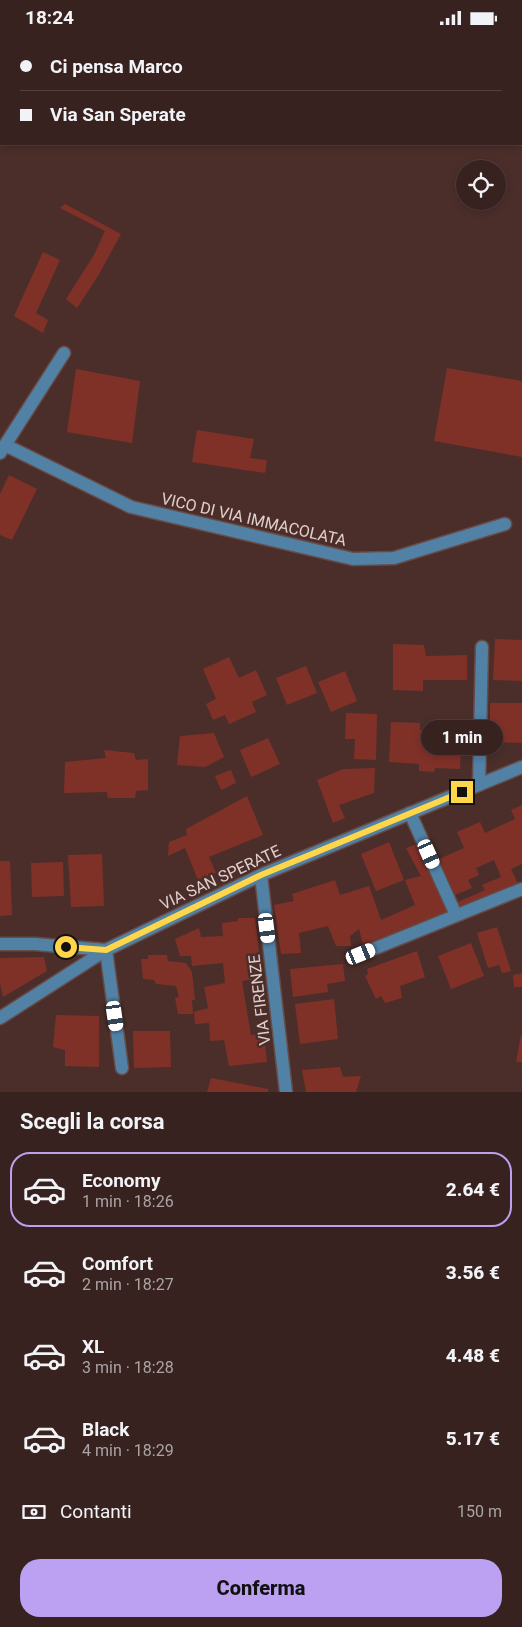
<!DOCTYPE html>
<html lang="it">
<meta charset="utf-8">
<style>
:root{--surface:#382220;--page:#3f2a29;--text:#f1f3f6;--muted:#aba4a5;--line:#523f3e;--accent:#bca0f2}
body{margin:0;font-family:Roboto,sans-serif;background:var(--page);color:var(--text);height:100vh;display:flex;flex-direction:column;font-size:19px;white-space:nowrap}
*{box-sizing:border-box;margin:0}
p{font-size:16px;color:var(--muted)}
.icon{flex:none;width:28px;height:28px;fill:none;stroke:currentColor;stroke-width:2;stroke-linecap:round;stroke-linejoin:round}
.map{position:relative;height:1057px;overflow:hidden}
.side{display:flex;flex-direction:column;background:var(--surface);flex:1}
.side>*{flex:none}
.hud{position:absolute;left:0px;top:0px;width:522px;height:110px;box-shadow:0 2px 8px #0003,0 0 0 1px var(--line);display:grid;align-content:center;height:110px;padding:0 20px;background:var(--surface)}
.tools{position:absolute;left:456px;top:125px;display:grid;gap:10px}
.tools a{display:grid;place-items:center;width:50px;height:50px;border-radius:50%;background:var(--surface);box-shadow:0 2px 8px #0003,0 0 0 1px var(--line);font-size:25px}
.end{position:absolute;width:22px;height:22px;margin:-11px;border:6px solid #ffd54a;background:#111;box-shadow:0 0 0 2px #111}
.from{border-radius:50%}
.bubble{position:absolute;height:35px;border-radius:18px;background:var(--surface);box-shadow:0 2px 8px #0003,0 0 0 1px var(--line);font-size:16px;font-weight:800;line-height:35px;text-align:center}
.car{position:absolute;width:15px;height:30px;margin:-15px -8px;border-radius:6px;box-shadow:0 0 4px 1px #0007;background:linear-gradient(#fff 24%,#345 0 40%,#fff 0 76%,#345 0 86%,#fff 0)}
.hud b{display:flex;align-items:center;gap:18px;height:48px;font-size:19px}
.hud b+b{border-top:1px solid var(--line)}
.hud i{width:12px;height:12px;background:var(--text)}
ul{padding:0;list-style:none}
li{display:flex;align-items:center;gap:15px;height:75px;margin:0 10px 8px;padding:0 10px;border:2px solid transparent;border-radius:20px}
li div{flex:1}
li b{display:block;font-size:19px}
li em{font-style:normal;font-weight:800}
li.selected{border-color:var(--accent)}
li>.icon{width:45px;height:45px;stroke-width:1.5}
h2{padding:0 20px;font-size:22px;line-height:60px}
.pay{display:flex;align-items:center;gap:12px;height:55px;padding:0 20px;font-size:19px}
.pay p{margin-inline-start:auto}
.action{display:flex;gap:10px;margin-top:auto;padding:10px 20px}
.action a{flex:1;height:58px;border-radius:20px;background:var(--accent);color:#111;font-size:20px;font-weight:800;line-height:58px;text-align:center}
.status{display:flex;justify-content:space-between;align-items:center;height:35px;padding:0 25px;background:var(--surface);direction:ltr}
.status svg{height:14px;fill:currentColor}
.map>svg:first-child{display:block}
</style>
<div class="status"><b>18:24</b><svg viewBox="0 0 49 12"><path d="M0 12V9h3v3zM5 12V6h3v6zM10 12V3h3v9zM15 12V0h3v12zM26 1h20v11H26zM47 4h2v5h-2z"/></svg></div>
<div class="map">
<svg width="522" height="1057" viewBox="0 0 522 1057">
<rect width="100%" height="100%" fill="#4b2e2a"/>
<!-- building -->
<g fill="#7f3128">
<path d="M65 169 121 199 98 241 77 273 66 264 94 220 105 196 60 173Z"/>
<path d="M43 217 60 225 36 278 48 285 43 298 14 281Z"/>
<path d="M447 333 522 346V422L434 406Z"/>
<path d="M76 334 140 346 132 408 67 397Z"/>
<path d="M197 395 254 404 250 423 267 425 265 438 192 427Z"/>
<path d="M9 440 37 454 12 505 0 500V459Z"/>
<path d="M495 604 522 605V646L493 645Z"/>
<path d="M393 609 424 610 426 621 467 620V645H423V656L393 655Z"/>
<path d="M229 622 239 643 256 635 267 660 252 667 256 677 229 689 225 680 213 685 206 669 216 664 203 634Z"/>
<path d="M306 631 317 658 287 670 276 643Z"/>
<path d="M345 636 357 666 331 677 318 647Z"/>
<path d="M490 668H522V708L490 707Z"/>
<path d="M346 678 377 679 376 725 354 724 355 704H345Z"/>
<path d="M391 687 420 688V695L437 696V691L462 693 460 734 435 733 434 737 419 736V729L389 727Z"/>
<path d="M214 698 224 722 205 732 177 730 180 701Z"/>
<path d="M268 703 280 729 251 742 240 715Z"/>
<path d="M104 715 134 718 136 725 148 724V755L136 756 135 763H108L107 757 64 758 65 727 106 723Z"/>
<path d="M375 733 374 758 339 770 345 783 333 788 317 745 343 734Z"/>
<path d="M231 735 236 748 221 755 215 741Z"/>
<path d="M247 761 263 800 209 822 216 838 198 845 185 813 168 821 169 807 187 800 186 794Z"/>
<path d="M522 770V829L511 834 518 849 460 872 458 867 485 855 482 850 501 842 494 825 476 833 479 840 468 845 472 853 455 860 439 824 464 813 457 797 480 787 485 798 515 784 511 775Z"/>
<path d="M389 807 404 845 376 856 361 819Z"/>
<path d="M417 809 449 877 363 910 359 894 350 901 351 911H336L328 891 299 898 301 918 281 919 274 870 294 866 292 859 335 845 340 860 369 851 381 885 415 870 405 845 421 841 406 813Z"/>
<path d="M102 819 104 871 71 872 68 820Z"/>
<path d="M0 826H10L12 880 0 881Z"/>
<path d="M63 827 64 861 32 862 31 828Z"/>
<path d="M238 883H255L262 943 242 946 251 1000 264 999 267 1027 229 1031 224 1005 210 1006 209 988 195 989 194 977 208 973 204 952 225 948 223 928 192 931 191 921H180L175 904 199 893 201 902 223 901 222 888 238 886Z"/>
<path d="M497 892 511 936 502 938 499 930 488 933 477 898Z"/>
<path d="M471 908 484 941 451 954 438 921Z"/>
<path d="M417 916 425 942 400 951 402 963 385 968 381 961 376 964 365 941 368 939 367 934Z"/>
<path d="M148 920H167L168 926 186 928 192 937 195 965H192L193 979H178L175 963 179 962 176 951 156 949 154 945 143 944 141 924H148Z"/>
<path d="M44 922 47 936 3 962 0 948V923Z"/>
<path d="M343 929 345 946 327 949 328 957 293 962 290 934Z"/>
<path d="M522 938V952H514L513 940Z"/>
<path d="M334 964 338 1004 300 1009 295 969Z"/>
<path d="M56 980 99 981V1032L65 1031V1015L53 1012Z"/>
<path d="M133 996H170L171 1032 134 1033Z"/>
<path d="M521 1000 522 1001V1027H516Z"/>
<path d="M340 1032 343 1042 361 1041 356 1057H306L302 1035Z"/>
<path d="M211 1043 268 1054V1057H207Z"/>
</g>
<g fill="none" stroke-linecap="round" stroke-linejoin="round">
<defs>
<g id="minor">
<path d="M5 410 131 472 353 524 394 523 505 489"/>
<path d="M0 418 64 318"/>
<path d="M479 750 482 612"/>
<path d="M410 778 456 880"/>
<path d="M261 840 286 1057"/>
<path d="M0 909H35L106 915 122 1033"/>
<path d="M361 919 522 854"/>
<path d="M0 983 106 915 261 840 522 732"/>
</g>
<g id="major">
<path d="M254 0 263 1"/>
<path d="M351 0 356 1"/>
<path d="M521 50H522"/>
<path d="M521 70 522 71"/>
</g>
</defs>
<!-- minor casing -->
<use href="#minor" stroke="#664b47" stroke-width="15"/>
<!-- major casing -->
<use href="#major" stroke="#664b47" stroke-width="15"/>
<!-- minor -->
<use href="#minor" stroke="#5181a5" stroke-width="12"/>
<!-- major -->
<use href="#major" stroke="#8dc6f3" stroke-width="12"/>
</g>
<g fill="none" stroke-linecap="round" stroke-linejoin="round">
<!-- route -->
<path stroke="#ffd54a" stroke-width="6" d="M66 912 106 915 261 840 462 757"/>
</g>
<g text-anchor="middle" stroke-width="5" stroke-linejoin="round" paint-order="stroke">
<!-- street labels -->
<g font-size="16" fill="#e1cecb" stroke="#4b2e2a">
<text transform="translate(254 484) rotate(13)" y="6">VICO DI VIA IMMACOLATA</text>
<text transform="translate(220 842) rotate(-25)" y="6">VIA SAN SPERATE</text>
<text transform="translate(259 965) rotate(-97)" y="6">VIA FIRENZE</text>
</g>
</g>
</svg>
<div class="tools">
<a><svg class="icon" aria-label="locate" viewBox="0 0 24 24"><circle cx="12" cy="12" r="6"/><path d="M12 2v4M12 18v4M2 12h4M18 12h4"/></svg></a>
</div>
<i class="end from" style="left:66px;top:912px"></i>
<i class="end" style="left:462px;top:757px"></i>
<div class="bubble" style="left:421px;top:685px;width:82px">1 min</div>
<i class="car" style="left:429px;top:819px;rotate:156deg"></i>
<i class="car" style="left:267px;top:893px;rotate:173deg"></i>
<i class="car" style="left:361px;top:919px;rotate:68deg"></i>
<i class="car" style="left:115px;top:981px;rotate:172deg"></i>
<div class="hud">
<b><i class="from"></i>Ci pensa Marco</b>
<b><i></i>Via San Sperate</b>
</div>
</div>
<section class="side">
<h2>Scegli la corsa</h2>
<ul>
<li class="selected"><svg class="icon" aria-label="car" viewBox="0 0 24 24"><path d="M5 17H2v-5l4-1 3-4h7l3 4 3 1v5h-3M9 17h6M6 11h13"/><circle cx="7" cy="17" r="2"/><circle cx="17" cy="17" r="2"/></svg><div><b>Economy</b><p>1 min · 18:26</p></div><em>2.64 €</em></li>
<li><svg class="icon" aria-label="car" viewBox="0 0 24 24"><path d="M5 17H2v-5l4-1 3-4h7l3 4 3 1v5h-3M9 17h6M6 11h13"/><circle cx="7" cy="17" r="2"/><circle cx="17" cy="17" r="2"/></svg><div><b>Comfort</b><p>2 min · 18:27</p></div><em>3.56 €</em></li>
<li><svg class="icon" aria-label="car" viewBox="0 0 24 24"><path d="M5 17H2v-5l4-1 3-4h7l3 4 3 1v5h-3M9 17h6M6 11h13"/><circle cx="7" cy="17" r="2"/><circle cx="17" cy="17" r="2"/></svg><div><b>XL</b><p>3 min · 18:28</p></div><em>4.48 €</em></li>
<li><svg class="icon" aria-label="car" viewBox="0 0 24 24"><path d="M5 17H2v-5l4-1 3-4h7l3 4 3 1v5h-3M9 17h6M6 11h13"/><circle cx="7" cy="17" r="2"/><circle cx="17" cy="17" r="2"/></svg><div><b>Black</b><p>4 min · 18:29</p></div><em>5.17 €</em></li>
</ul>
<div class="pay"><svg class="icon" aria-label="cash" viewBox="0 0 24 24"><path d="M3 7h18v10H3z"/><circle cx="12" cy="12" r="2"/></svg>Contanti<p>150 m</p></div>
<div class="action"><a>Conferma</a></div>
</section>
